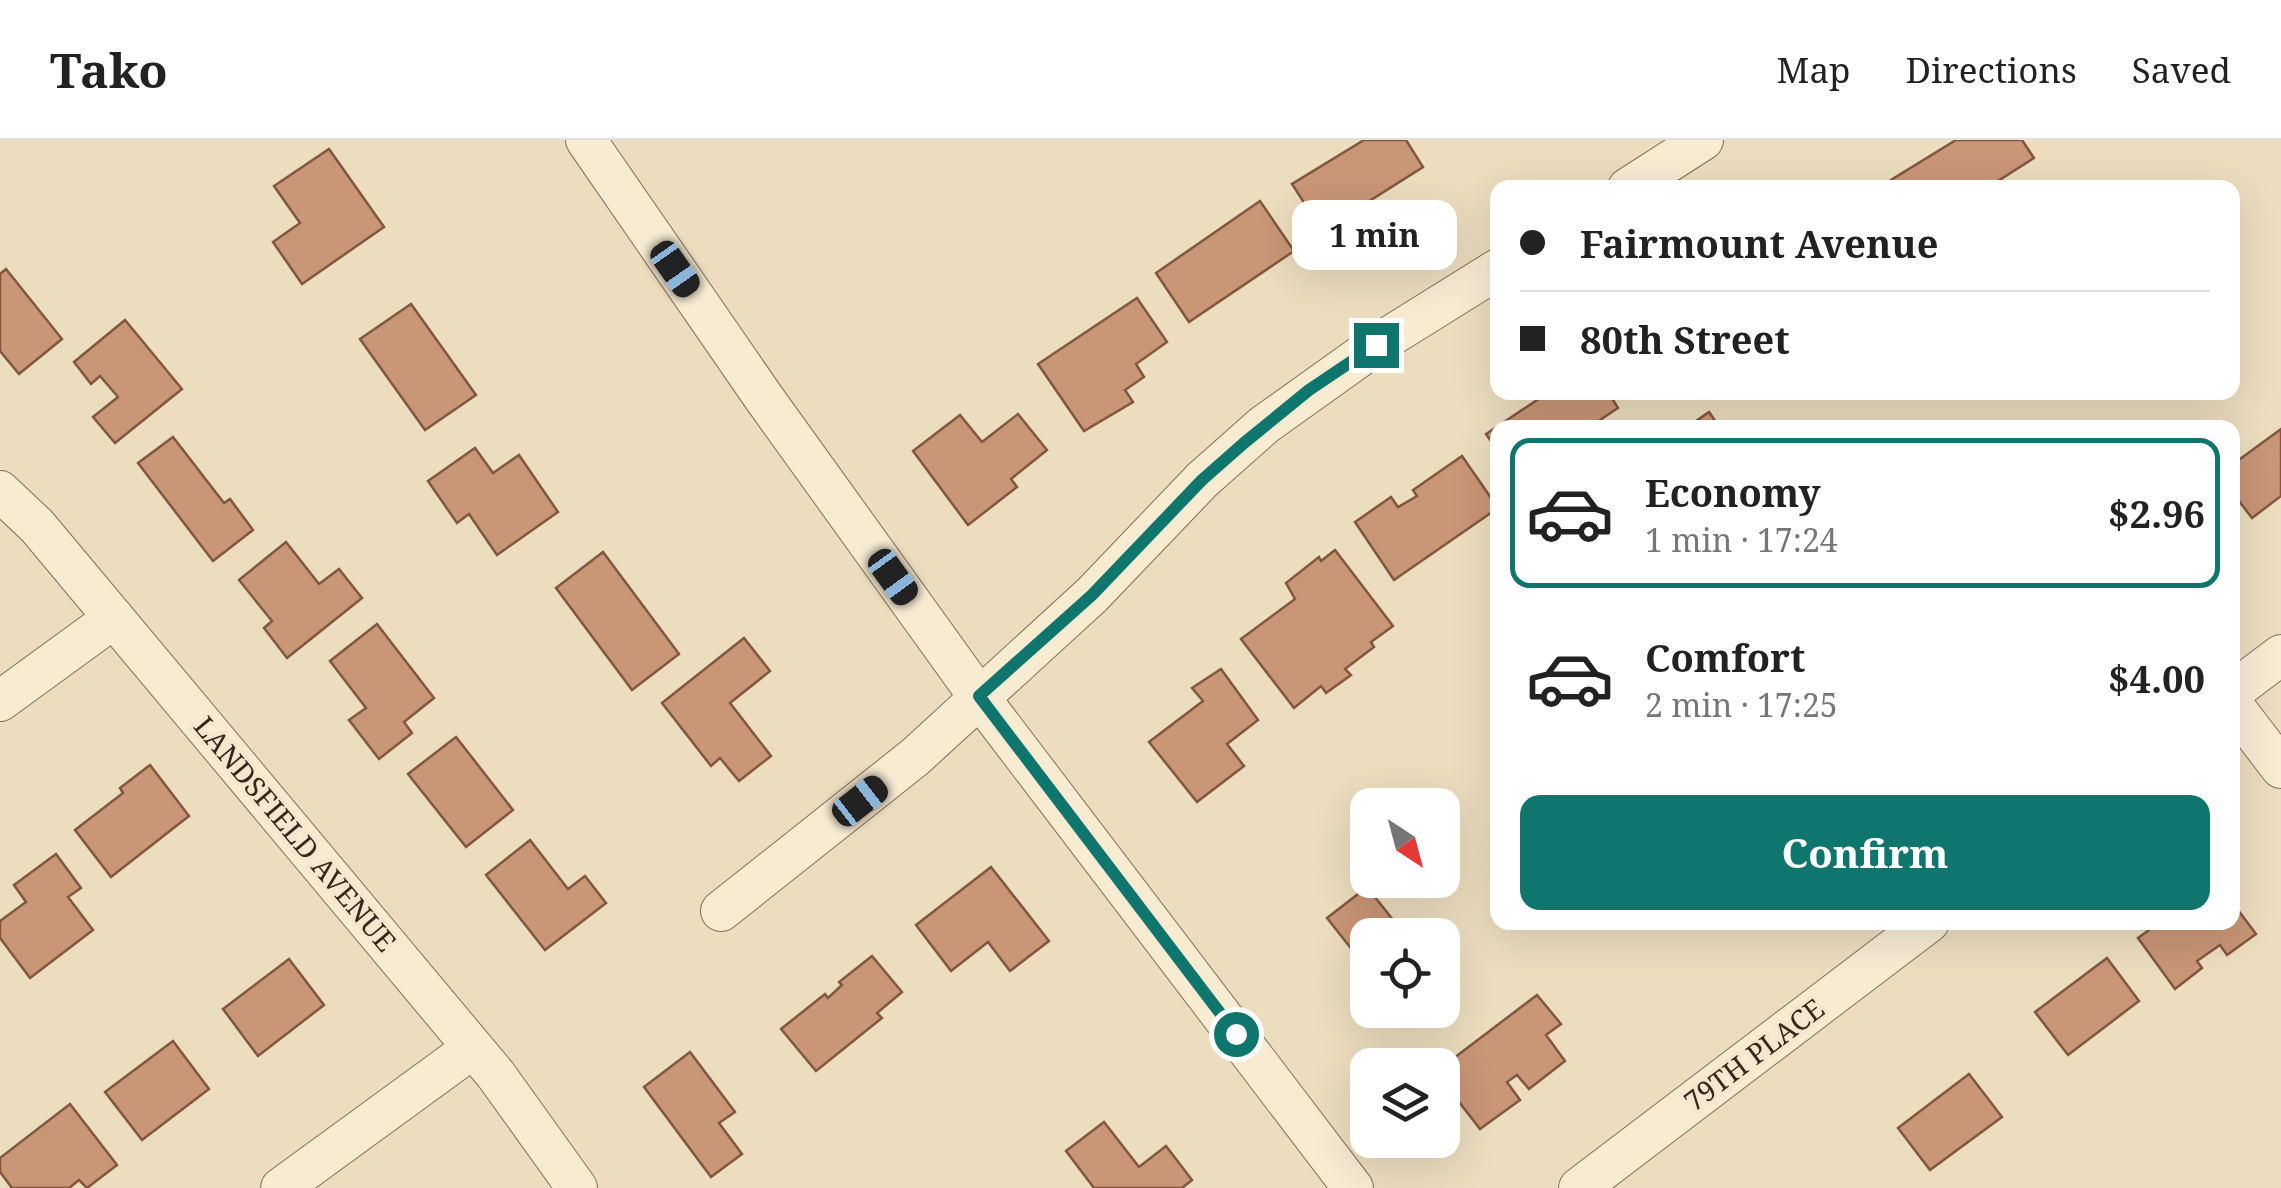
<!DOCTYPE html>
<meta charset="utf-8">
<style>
:root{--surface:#fff;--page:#f2f2f2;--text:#222;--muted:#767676;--line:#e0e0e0;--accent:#0f766e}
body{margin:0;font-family:"Noto Serif",serif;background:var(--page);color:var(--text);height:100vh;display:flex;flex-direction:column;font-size:38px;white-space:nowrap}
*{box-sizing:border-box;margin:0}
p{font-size:32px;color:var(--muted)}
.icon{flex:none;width:55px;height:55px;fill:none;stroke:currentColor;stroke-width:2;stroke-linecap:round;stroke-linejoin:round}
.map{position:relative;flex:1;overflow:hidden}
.panel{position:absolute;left:1490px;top:280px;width:750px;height:510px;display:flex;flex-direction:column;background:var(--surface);border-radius:20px;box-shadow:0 10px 40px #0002}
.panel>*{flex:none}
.banner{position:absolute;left:1490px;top:40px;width:750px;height:220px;border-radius:20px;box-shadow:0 10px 40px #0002;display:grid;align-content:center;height:220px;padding:0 30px;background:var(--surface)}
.needle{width:65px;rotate:144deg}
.controls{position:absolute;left:1350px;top:648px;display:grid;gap:20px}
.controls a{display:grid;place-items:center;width:110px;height:110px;border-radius:20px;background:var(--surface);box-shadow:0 10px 40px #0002;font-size:50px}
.end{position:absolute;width:45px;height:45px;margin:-22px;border:12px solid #0f766e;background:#fff;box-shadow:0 0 0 5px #fff}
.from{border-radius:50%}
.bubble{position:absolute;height:70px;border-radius:20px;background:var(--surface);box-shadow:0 10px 40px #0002;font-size:32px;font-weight:700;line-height:70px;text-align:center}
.car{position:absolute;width:30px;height:60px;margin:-30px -15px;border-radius:12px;box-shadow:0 0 8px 2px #0007;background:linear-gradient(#222 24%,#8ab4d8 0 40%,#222 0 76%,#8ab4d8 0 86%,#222 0)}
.banner b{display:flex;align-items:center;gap:35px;height:95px;font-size:38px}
.banner b+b{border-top:2px solid var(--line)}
.banner i{width:25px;height:25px;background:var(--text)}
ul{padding:18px 0 0;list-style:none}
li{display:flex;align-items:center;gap:30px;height:150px;margin:0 20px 15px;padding:0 10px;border:5px solid transparent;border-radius:20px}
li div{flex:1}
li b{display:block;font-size:38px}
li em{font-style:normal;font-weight:700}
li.selected{border-color:var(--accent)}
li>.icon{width:90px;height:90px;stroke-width:1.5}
.button{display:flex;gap:20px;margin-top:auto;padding:20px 30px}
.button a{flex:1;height:115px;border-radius:20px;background:var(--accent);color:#fff;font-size:40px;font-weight:700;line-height:115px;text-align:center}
header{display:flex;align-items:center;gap:60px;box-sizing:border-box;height:140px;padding:0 50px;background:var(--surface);border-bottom:2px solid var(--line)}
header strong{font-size:48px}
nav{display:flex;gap:55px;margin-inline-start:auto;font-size:35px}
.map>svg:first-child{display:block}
</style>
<header>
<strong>Tako</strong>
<nav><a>Map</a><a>Directions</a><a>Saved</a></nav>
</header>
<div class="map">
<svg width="2281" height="1048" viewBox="0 0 2281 1048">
<rect width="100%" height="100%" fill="#ecddbf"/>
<!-- building -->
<g fill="#c99676" stroke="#82573f" stroke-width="2.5">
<path d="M1364 0H1406L1423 27 1322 91 1292 44Z"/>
<path d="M1956 0H2022L2034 18 1987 48H1896L1891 40Z"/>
<path d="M329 9 384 87 302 144 273 102 300 83 274 46Z"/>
<path d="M1260 61 1294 111 1189 182 1156 133Z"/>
<path d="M6 129 62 199 19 234 0 211V134Z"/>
<path d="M1137 158 1167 202 1136 224 1144 237 1125 250 1133 262 1084 291 1038 224Z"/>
<path d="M411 164 476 255 425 290 360 199Z"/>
<path d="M125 180 182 249 115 303 93 277 118 257 100 236 91 244 74 222Z"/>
<path d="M1549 252H1608L1618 268 1588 288H1498V311L1486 294Z"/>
<path d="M1709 272 1720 288H1686Z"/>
<path d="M1018 274 1047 310 1011 339 1017 347 968 385 913 311 960 275 982 302Z"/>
<path d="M2281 289V356L2252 378 2232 352V325Z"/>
<path d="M173 297 224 363 230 359 253 390 213 421 138 323Z"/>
<path d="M475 308 493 333 519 315 558 372 497 415 469 374 457 383 428 341Z"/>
<path d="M1462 316 1498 368 1394 440 1355 382 1391 357 1398 367 1417 356 1413 350Z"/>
<path d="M286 402 319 444 339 429 362 458 287 518 264 488 272 481 239 440Z"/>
<path d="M1335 410 1393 486 1371 502 1374 507 1345 529 1351 535 1326 553 1321 546 1294 568 1241 499 1295 459 1286 443 1319 417 1321 421Z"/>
<path d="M603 412 679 514 632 550 556 448Z"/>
<path d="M377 484 434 558 404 582 412 593 379 619 349 580 366 568 330 521Z"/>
<path d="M744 498 770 531 730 563 771 616 739 641 720 618 711 626 662 563Z"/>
<path d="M1221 529 1258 580 1227 604 1244 626 1197 662 1149 602 1203 561 1192 548Z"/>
<path d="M456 597 513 670 466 707 408 634Z"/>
<path d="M150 625 189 676 111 737 75 690 123 653 120 648Z"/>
<path d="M530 700 568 749 585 736 606 763 545 810 486 735Z"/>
<path d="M56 714 81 748 68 757 93 790 30 838 0 798V781L26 762 14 745Z"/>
<path d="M991 727 1049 801 1010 831 988 802 951 831 916 785Z"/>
<path d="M1367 747 1405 795H1368V830L1327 778Z"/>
<path d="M2232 762 2256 794 2227 815 2220 805 2197 821 2202 828 2175 849 2138 798 2160 782H2232Z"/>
<path d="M872 816 902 852 877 873 882 878 816 931 781 889 825 854 828 858 842 845 839 842Z"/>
<path d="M2107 818 2139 861 2068 915 2035 872Z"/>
<path d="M289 819 324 865 258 916 223 869Z"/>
<path d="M1537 855 1561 884 1546 895 1565 921 1529 949 1517 935 1507 942 1520 960 1480 989 1442 940V927Z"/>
<path d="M173 901 209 949 142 1000 105 952Z"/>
<path d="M690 912 735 972 719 983 742 1014 711 1037 644 947Z"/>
<path d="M1969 934 2002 977 1930 1030 1898 988Z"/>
<path d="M70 964 117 1025 87 1048 79 1040 69 1048H12L0 1032V1018Z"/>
<path d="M1104 982 1139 1027 1166 1006 1192 1040 1182 1048H1094L1066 1011Z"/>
</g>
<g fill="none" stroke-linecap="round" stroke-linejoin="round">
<defs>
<g id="minor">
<path d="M586 0 764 258 979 557 1353 1048"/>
<path d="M1628 48 1703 0"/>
<path d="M0 351 37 386 496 935 577 1048"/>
<path d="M2232 552 2281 515"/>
<path d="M0 561 114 478"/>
<path d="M2232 564 2281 628"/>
<path d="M721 771 915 617 1092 455 1202 340 1264 285 1376 205 1498 129"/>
<path d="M281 1048 473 908"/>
<path d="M1579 1048 1929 782"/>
</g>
</defs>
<!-- minor casing -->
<use href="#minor" stroke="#846e58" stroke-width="42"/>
<!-- minor -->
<use href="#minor" stroke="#f7ebd2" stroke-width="40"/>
</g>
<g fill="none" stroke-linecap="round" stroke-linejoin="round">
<!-- route -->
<path stroke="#0f766e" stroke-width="12" d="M1236 894 979 556 1092 455 1202 340 1244 303 1309 250 1376 205"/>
</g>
<g text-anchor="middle" stroke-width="8" stroke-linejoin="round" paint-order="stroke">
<!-- street labels -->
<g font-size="28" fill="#34271c" stroke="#f4e7ce">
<text transform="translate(295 694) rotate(50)" y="10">LANDSFIELD AVENUE</text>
<text transform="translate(1754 915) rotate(-37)" y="10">79TH PLACE</text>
</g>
</g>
</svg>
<div class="controls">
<a><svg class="needle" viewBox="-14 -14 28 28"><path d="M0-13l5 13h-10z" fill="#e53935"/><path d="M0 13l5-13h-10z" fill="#767676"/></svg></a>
<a><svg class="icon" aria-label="locate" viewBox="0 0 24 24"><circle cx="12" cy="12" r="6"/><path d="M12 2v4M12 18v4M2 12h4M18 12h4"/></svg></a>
<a><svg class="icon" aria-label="layers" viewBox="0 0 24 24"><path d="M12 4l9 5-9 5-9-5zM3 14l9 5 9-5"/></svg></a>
</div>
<i class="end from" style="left:1236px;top:894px"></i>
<i class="end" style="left:1376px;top:205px"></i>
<div class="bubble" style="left:1292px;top:60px;width:165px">1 min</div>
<i class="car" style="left:675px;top:129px;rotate:145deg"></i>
<i class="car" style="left:893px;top:437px;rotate:144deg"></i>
<i class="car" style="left:860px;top:661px;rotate:52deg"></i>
<div class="banner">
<b><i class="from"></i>Fairmount Avenue</b>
<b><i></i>80th Street</b>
</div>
<section class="panel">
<ul>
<li class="selected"><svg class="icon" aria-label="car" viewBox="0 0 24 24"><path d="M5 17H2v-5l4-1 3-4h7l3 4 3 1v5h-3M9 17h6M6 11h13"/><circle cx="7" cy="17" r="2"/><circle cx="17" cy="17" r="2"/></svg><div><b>Economy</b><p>1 min · 17:24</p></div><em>$2.96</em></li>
<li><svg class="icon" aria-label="car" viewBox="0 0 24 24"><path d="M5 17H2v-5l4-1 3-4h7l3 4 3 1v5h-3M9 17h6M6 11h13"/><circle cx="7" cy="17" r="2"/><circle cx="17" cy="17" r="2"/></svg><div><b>Comfort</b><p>2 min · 17:25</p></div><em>$4.00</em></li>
</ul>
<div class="button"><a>Confirm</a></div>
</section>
</div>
